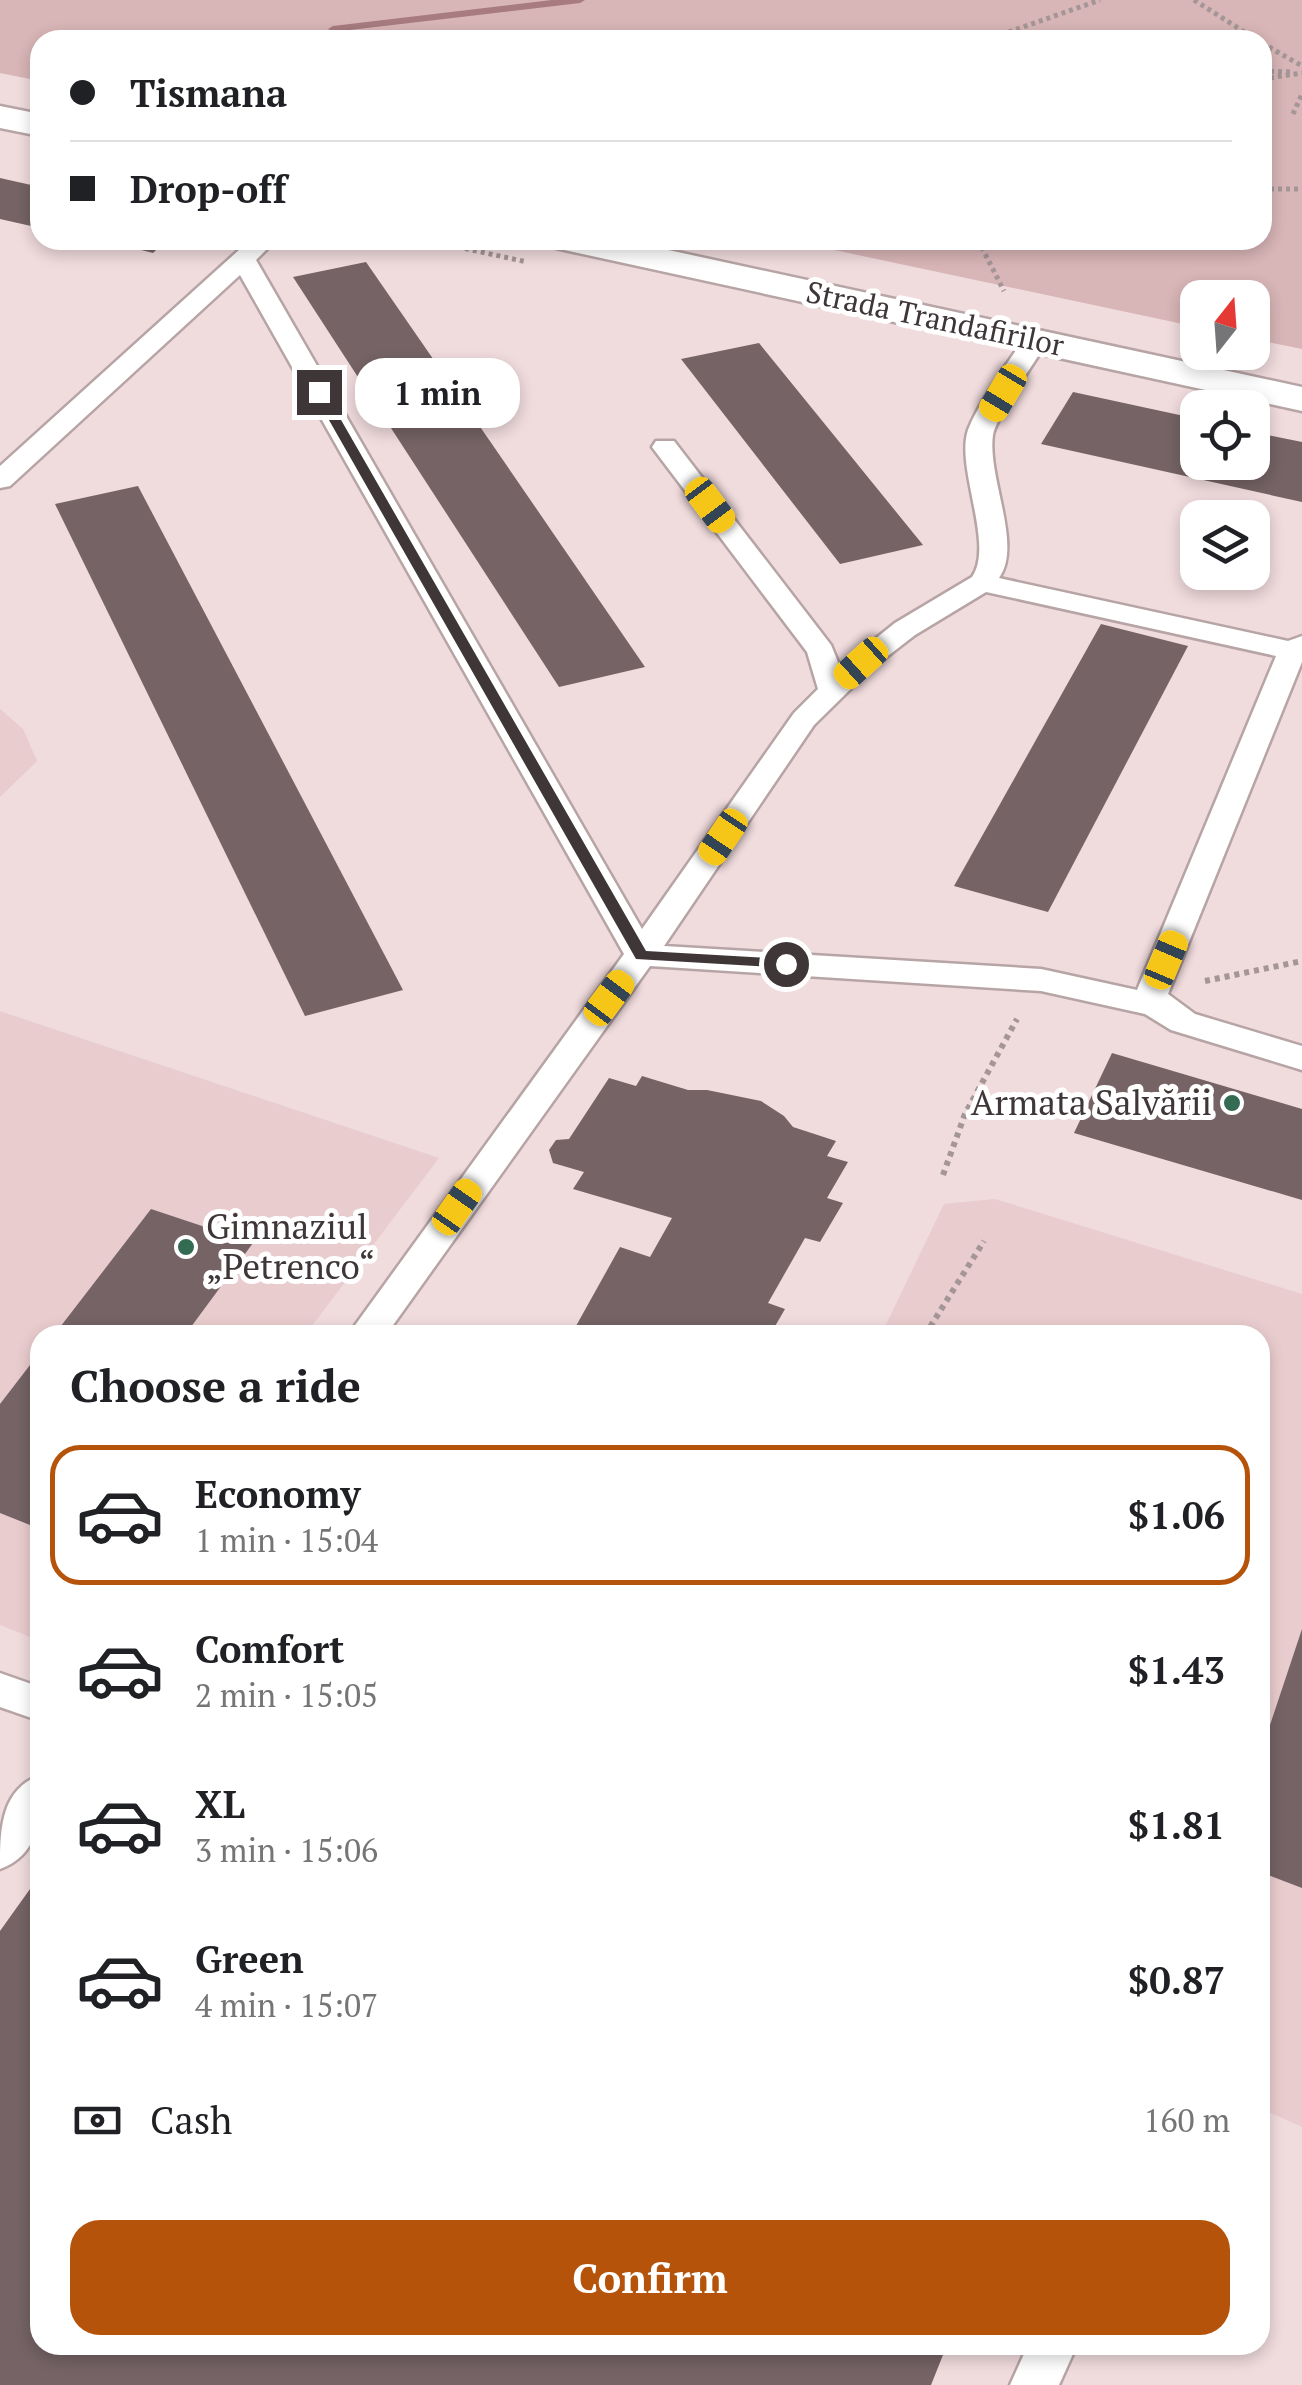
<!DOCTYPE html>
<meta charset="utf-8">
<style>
:root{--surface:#fff;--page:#f2f2f2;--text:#202124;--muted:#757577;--line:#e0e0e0;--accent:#b45309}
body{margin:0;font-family:"PT Serif",serif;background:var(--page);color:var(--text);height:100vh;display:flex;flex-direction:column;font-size:38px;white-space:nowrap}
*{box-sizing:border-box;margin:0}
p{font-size:32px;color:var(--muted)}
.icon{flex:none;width:55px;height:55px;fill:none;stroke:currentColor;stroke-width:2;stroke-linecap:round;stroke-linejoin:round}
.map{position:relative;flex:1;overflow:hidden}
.drawer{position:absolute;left:30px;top:1325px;width:1240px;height:1030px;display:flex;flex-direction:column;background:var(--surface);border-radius:30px;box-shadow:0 5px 15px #0003}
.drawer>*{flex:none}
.hud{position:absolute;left:30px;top:30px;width:1242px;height:220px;border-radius:30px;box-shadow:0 5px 15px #0003;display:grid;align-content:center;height:220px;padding:0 40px;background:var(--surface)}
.needle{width:65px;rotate:17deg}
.fabs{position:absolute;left:1180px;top:280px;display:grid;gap:20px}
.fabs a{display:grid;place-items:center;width:90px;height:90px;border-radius:20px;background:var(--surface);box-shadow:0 5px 15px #0003;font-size:50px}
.end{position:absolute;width:45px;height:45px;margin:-22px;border:12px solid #3e3637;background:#fff;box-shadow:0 0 0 5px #fff}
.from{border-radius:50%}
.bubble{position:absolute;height:70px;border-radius:30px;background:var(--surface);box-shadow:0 5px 15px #0003;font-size:32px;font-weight:700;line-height:70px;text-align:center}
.car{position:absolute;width:30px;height:60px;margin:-30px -15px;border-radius:12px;box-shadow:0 0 8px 2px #0007;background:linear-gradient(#f5c518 24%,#345 0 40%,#f5c518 0 76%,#345 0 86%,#f5c518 0)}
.hud b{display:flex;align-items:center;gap:35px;height:95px;font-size:38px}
.hud b+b{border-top:2px solid var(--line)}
.hud i{width:25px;height:25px;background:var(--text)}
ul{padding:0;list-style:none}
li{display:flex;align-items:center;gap:30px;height:140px;margin:0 20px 15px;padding:0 20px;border:5px solid transparent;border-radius:30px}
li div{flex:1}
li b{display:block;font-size:38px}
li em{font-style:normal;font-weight:700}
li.active{border-color:var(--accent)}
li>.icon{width:90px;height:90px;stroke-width:1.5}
h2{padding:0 40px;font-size:45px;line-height:120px}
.pay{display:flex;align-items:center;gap:25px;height:110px;padding:0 40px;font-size:38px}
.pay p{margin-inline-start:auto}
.action{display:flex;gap:20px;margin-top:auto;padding:20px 40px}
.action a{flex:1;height:115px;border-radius:30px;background:var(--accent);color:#fff;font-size:40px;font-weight:700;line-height:115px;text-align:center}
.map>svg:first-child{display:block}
</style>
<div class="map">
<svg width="1302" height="2385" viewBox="0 0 1302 2385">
<rect width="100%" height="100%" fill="#f0dbdd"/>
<!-- built -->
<g fill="#e9ccce">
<path d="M0 709 23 729 37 761 0 797Z"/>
<path d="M0 1011 439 1158 305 1335H40V1641L0 1625Z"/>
<path d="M995 1199 1302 1294V2127L1260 2108V1335H881L944 1204Z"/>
</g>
<!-- green -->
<path fill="#d8b5b7" d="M0 0H1302V349L1253 339 1252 298H1198L1197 327 787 240H1262V40H40V81L0 73Z"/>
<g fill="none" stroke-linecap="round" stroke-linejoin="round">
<!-- stream -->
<path fill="#a77b7f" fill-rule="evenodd" d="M552 0H585L580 3 333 32 328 29 333 26Z"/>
</g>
<!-- building -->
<g fill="#756365">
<path d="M0 178 40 187V228L0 219Z"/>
<path d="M102 240H166L153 253Z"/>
<path d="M366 262 494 447 645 667 559 687 293 277Z"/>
<path d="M759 343 923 545 840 564 681 359Z"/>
<path d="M1073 392 1198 419V462H1252V432L1302 442V502L1041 444Z"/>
<path d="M138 486 258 714 403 990 305 1016 55 504Z"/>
<path d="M1101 624 1188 646 1048 912 954 886Z"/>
<path d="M1112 1053 1302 1109V1200L1074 1133Z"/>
<path d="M642 1076 688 1090H707L761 1101 784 1116 793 1127 836 1141 827 1156 848 1162 827 1198 843 1203 820 1242 805 1238 768 1303 785 1309 770 1335H571L620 1247 650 1257 672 1218 573 1189 584 1172 553 1163 549 1150 556 1140 569 1139 609 1078 636 1086Z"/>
<path d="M151 1209 253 1243 185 1335H54Z"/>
<path d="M40 1352V1529L0 1513V1404Z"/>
<path d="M1302 1629V1888L1260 1872V1755Z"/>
<path d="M40 1875V2345H947L931 2385H0V1931Z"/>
</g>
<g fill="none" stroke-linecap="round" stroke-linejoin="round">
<defs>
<g id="service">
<path d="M250 240H276L256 260 642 929 794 713 818 689 807 652 652 447 656 441H674L831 645 840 667 895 623 972 577C995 545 955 467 968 430 979 402 1008 362 1026 336H1044L1048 341C1036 360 996 417 993 435 987 477 1023 545 999 578L1288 641 1302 636V662L1168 994 1195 1014 1302 1046V1070L1171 1030 1145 1014 1041 991 650 966 386 1335H348L624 954 240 275 10 486 0 488V466ZM986 592 1276 656 1137 990 1041 969 664 946 814 725 871 669 915 635Z"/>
<path d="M0 1673 40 1687V1721L0 1707Z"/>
<path d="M40 1775C40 1813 43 1853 0 1869 0 1831 0 1790 40 1775Z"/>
<path d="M1028 2345H1077L1059 2385H1010Z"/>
</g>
<g id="secondary">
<path d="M0 106 40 114V136L0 128Z"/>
<path d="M550 240H622L1302 387V411L569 251 556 248Z"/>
</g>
</defs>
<!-- service casing -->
<use href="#service" stroke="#b7a4a5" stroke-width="5"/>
<!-- secondary casing -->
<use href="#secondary" stroke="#b7a4a5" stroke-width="5"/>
<!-- path-far1 -->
<g stroke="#a49596" stroke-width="5" stroke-dasharray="4 4" stroke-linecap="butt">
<path d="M1194 0 1257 40"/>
<path d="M986 40 1100 0"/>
<path d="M1262 43 1302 66"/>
<path d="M1262 71 1291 72"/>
<path d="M1262 79 1302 73"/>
<path d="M1293 114 1302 94"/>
<path d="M1262 189H1302"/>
<path d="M426 240 527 262"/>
<path d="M978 240 1004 291"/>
</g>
<!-- path -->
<g stroke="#a49596" stroke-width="6" stroke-dasharray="5 5" stroke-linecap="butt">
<path d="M1205 981 1302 961"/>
<path d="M943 1175 965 1114 1017 1019"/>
<path d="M925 1335 984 1241"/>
</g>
<!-- service -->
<use href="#service" fill="#fff" fill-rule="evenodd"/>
<!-- secondary -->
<use href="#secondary" fill="#fff" fill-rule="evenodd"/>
</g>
<!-- route -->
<path fill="#3e3637" d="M319 388 325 392 646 951 786 959 792 961V968L636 959 313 392Z"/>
<!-- markers -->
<g fill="#346c53" stroke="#fff" stroke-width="4">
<circle cx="1232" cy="1103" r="10"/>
<circle cx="186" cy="1247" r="10"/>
</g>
<g text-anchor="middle" stroke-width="10" stroke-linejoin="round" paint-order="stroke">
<!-- far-street labels -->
<g font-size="30" fill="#3e3637" stroke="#fff">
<text transform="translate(935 319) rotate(12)" y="10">Strada Trandafirilor</text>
</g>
<!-- poi labels -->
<g font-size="35" fill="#3e3637" stroke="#fff" text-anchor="end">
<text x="1212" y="1115">Armata Salvării</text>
<text x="206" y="1239" text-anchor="start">Gimnaziul<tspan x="206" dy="40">„Petrenco“</tspan></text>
</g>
</g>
</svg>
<div class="fabs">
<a><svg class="needle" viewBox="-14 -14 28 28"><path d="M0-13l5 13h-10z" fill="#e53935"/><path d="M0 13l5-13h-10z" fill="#757577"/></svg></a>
<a><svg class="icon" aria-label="locate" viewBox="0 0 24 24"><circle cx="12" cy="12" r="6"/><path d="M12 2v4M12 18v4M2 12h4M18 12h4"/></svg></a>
<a><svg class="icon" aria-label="layers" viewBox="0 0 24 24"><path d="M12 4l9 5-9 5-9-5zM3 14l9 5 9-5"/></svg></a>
</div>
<i class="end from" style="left:786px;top:964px"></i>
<i class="end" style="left:319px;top:392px"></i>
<div class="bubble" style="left:355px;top:358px;width:165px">1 min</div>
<i class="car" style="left:1003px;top:393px;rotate:211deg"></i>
<i class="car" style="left:710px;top:505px;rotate:143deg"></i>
<i class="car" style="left:861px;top:663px;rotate:228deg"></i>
<i class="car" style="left:723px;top:837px;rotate:214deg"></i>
<i class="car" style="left:1166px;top:960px;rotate:23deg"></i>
<i class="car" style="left:609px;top:998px;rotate:37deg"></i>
<i class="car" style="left:457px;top:1207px;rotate:35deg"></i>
<div class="hud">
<b><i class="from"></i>Tismana</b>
<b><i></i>Drop-off</b>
</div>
<section class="drawer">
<h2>Choose a ride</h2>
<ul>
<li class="active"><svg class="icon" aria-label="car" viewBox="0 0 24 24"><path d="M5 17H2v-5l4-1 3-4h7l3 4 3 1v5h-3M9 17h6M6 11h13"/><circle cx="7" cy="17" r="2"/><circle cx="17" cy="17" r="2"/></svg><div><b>Economy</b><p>1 min · 15:04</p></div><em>$1.06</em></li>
<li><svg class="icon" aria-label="car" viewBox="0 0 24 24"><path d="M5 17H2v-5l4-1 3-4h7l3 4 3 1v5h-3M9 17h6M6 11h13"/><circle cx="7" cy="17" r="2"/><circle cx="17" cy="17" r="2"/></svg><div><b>Comfort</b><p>2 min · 15:05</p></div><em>$1.43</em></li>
<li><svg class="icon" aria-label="car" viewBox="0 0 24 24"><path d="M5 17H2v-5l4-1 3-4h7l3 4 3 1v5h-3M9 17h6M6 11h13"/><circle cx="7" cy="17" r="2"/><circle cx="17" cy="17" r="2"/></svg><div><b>XL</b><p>3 min · 15:06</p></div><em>$1.81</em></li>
<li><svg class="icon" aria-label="car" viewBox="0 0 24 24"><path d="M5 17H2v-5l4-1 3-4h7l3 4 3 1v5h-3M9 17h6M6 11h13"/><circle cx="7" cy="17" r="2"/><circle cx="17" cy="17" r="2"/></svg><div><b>Green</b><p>4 min · 15:07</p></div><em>$0.87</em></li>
</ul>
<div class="pay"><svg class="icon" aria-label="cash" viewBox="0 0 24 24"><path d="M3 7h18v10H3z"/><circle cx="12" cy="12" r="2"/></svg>Cash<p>160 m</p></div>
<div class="action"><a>Confirm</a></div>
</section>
</div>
